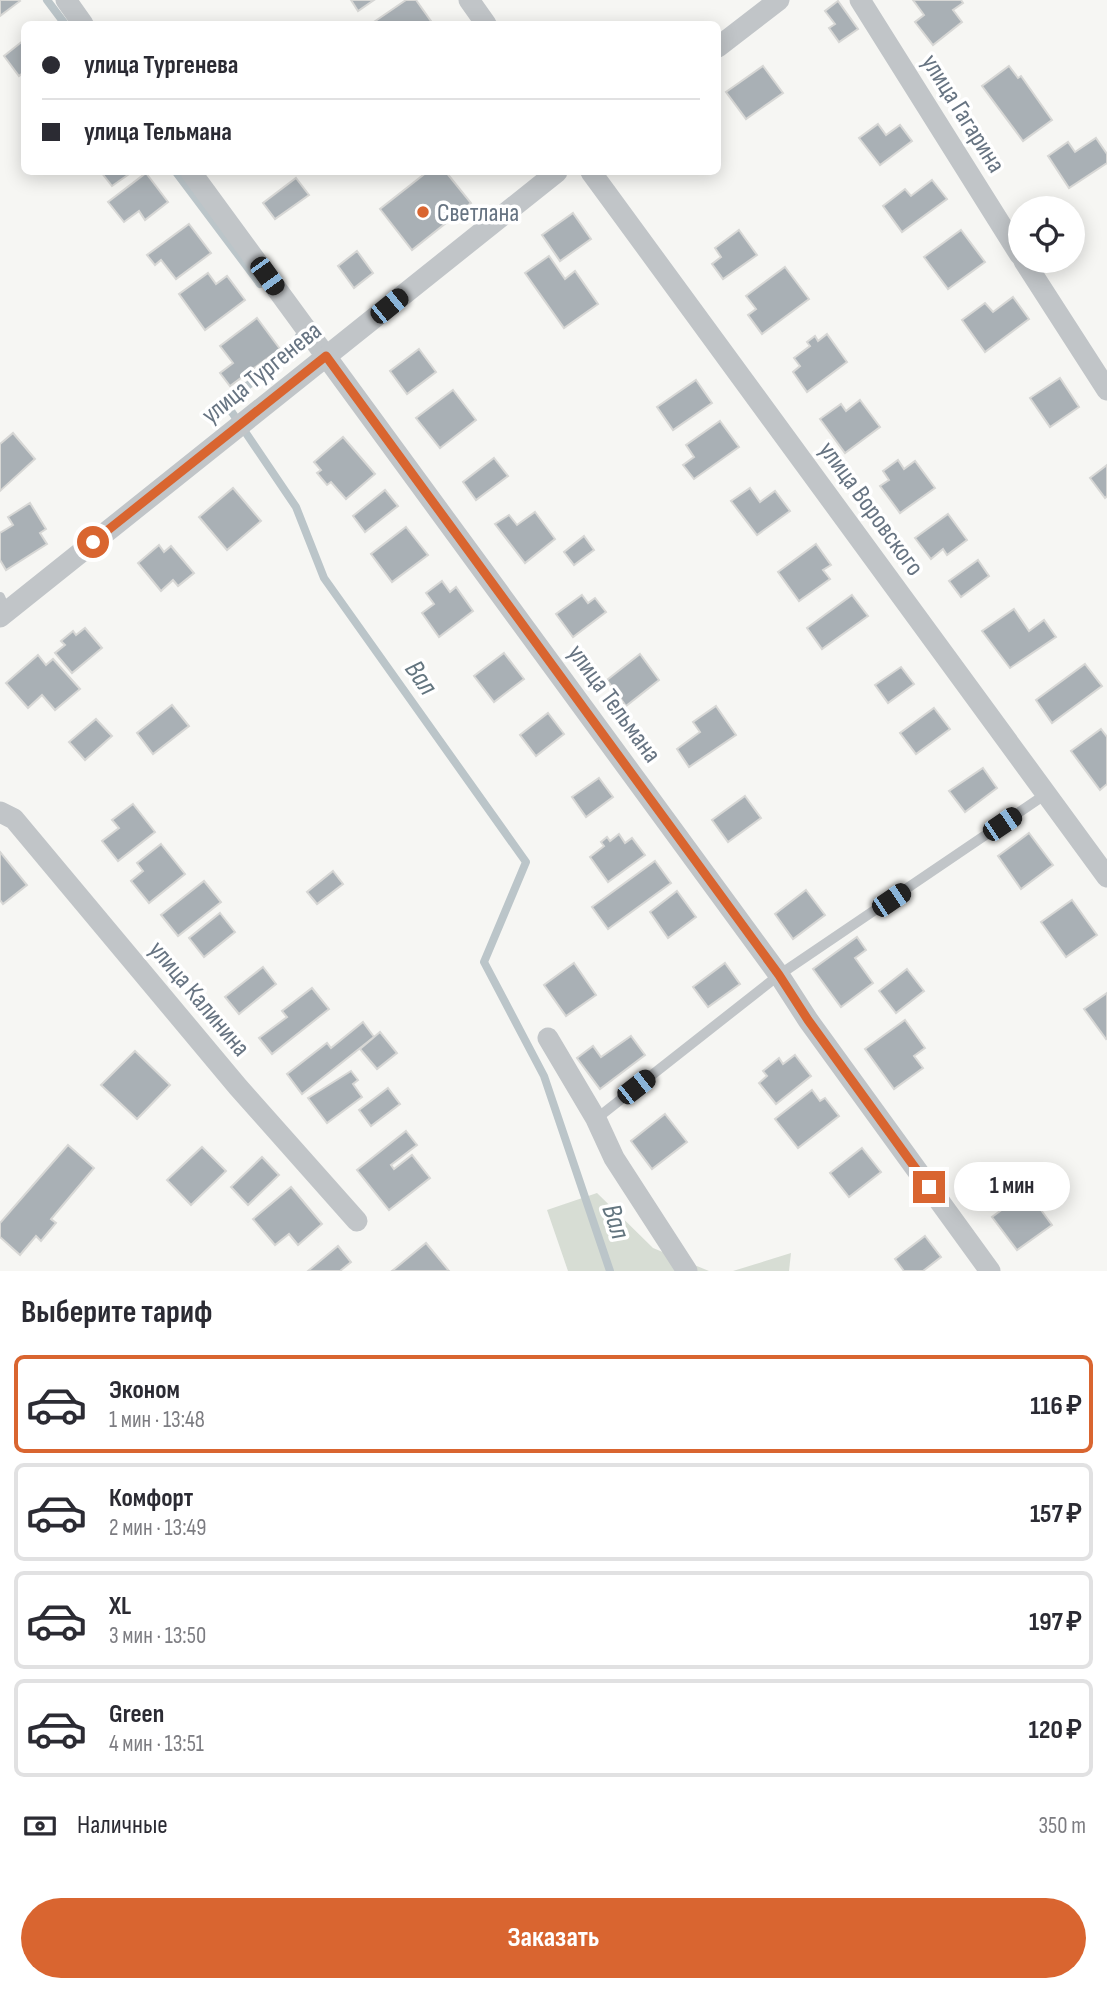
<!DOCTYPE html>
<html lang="ru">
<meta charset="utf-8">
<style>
:root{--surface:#fff;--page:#f7f7f7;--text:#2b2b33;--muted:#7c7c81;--line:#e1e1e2;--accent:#d96530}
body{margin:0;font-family:"Sofia Sans Condensed",sans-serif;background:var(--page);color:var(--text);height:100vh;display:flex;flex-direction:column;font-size:26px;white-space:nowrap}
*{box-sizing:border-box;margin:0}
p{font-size:23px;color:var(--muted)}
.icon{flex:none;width:38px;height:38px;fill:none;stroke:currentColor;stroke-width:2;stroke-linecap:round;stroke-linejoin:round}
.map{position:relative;height:1271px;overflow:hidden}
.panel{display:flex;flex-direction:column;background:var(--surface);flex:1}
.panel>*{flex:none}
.hud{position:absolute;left:21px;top:21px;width:700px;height:154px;border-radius:10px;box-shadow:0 4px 18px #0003;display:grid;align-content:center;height:154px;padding:0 21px;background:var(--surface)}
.tools{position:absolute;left:1008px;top:196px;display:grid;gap:14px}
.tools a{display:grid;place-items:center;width:77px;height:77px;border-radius:50%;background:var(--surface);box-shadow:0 4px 18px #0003;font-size:35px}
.end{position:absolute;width:32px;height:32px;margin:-16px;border:9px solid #d96530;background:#fff;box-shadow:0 0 0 4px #fff}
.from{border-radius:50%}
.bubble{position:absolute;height:49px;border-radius:24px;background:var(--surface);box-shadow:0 4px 18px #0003;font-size:23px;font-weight:700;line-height:49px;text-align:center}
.car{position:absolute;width:21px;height:42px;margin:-21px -10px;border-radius:9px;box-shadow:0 0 5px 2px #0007;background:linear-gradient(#222 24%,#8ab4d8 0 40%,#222 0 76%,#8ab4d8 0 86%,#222 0)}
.hud b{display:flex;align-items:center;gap:24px;height:66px;font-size:26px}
.hud b+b{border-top:2px solid var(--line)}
.hud i{width:18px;height:18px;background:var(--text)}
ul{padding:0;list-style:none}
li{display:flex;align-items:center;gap:21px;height:98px;margin:0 14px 10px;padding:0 7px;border:4px solid var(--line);border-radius:10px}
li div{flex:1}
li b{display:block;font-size:26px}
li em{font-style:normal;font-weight:700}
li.current{border-color:var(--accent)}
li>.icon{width:63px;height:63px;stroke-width:1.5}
h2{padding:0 21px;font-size:32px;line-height:84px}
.pay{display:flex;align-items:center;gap:18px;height:77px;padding:0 21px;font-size:26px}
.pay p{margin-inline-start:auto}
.action{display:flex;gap:14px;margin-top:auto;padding:14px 21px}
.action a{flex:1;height:80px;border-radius:42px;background:var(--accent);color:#fff;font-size:28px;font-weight:700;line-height:80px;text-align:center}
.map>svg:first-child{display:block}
</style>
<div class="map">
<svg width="1107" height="1271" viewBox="0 0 1107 1271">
<rect width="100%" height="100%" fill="#f6f6f3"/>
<!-- green -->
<g fill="#d7ddd4">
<path d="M597 1193 653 1248 709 1271H568L547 1210Z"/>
<path d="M791 1253 789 1271H733Z"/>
</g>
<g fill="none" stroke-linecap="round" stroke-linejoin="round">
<!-- stream -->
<g stroke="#bbc5c9" stroke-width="8">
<path d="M47 0 65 24"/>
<path d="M176 172 260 284"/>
<path d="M299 336 305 344 225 402 296 507 324 578 526 862 484 962 544 1076 610 1271"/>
</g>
</g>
<!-- building -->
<g fill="#a9b0b5" stroke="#d7d7d5" stroke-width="2">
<path d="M0 0H19L20 1 0 16Z"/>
<path d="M351 0H374L358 11Z"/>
<path d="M406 0H416L433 24H371Z"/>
<path d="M913 0H961L963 3 953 10 962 22 933 45 915 22 924 15Z"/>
<path d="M838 1 858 29 839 42 829 28 835 24 825 11Z"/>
<path d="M24 40V72L19 76 4 56Z"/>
<path d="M763 66 783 93 746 119 726 92Z"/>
<path d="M1009 66 1018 78 1021 76 1052 120 1023 141 982 86Z"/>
<path d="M878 124 886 135 900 125 912 141 880 165 859 138Z"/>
<path d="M1096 138 1107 154V163L1069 188 1048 156 1068 142 1075 152Z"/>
<path d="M101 172H132L112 186Z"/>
<path d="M427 172H446L471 203 412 250 380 209Z"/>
<path d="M146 173 168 202 145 220 139 211 124 222 108 202Z"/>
<path d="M296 178 309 195 275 219 263 203Z"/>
<path d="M932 180 947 199 902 232 883 206 905 189 911 196Z"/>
<path d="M573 213 591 239 560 261 542 235Z"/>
<path d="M189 224 211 253 176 279 161 260 155 265 147 255Z"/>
<path d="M739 230 757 255 723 279 712 264 721 257 715 248Z"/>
<path d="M961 230 985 262 948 289 924 257Z"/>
<path d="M357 251 373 273 354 288 338 266Z"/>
<path d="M549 256 565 279 575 271 598 304 564 328 525 273Z"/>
<path d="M785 267 809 299 762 334 748 315 756 309 746 296Z"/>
<path d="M208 273 216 284 227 276 245 300 205 330 179 294Z"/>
<path d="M1013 297 1029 319 985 352 962 320 985 303 993 312Z"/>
<path d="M257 318 280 349 230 386 220 373 233 363 220 346Z"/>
<path d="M827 334 847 362 807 392 793 372 800 366 794 358 810 346 807 342 815 336 818 341Z"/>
<path d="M419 349 436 372 407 394 390 371Z"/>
<path d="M1060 378 1079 407 1050 427 1030 398Z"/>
<path d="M696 380 712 403 673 430 657 407Z"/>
<path d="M453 390 476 420 440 448 416 418Z"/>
<path d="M860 400 880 427 845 453 820 419 841 404 846 411Z"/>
<path d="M720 421 739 447 694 479 683 465 694 457 686 445Z"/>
<path d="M13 433 35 459 0 491V444Z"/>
<path d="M343 437 375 474 346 499 331 482 327 485 317 473 321 470 314 462Z"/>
<path d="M494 458 508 476 476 500 463 482Z"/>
<path d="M898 460 904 469 915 461 935 488 900 513 880 486 889 480 883 471Z"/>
<path d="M1107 465V496L1105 498 1090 478Z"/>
<path d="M233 488 261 521 227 550 199 517Z"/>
<path d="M750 488 760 502 775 491 790 511 757 535 731 501Z"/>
<path d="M385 490 398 506 365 532 353 516Z"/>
<path d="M30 503 46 529 40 533 47 544 6 570 0 560V533L13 525 8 517Z"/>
<path d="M535 512 555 539 525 563 495 524 509 515 517 525Z"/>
<path d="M948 514 967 540 947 555 943 549 931 559 915 538Z"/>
<path d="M406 527 428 555 392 582 371 554Z"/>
<path d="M584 536 594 550 574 565 564 552Z"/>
<path d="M816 544 831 565 823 570 830 579 799 601 778 572Z"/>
<path d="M159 545 164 552 171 546 194 573 178 586 173 580 161 591 138 563Z"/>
<path d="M978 560 989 576 961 597 949 581Z"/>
<path d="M442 581 450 592 456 587 473 611 439 637 422 613 434 604 426 593Z"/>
<path d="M582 595 588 603 595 598 606 612 573 637 556 614Z"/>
<path d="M852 595 868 616 822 649 807 628Z"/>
<path d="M1014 609 1029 631 1044 620 1056 637 1010 668 982 631Z"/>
<path d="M85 628 102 648 72 673 55 653 65 645 61 641 73 631 76 635Z"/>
<path d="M504 653 524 679 494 702 474 676Z"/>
<path d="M640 654 659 680 626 706 607 680Z"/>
<path d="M38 655 46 665 53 659 80 689 55 710 42 695 28 708 6 683Z"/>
<path d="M1085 664 1102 686 1052 723 1036 700Z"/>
<path d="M901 667 914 684 888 703 875 685Z"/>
<path d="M172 705 189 726 153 754 137 733Z"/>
<path d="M716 706 736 735 689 767 677 749 700 732 693 722Z"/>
<path d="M934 708 950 729 916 754 900 733Z"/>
<path d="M548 713 564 734 536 756 520 735Z"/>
<path d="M96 719 112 736 85 760 69 742Z"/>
<path d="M1101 729 1107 737V784L1100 790 1071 751Z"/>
<path d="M983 768 997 788 965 812 949 791Z"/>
<path d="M599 778 613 797 586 817 572 797Z"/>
<path d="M745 796 761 818 728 842 712 820Z"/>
<path d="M133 804 155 832 118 861 102 841 119 828 112 820Z"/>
<path d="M1029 833 1053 865 1021 889 998 856Z"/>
<path d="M619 834 625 843 632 838 645 855 608 882 590 857 604 846 601 842 607 837 610 841Z"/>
<path d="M161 844 185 874 149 903 131 881 143 871 137 863Z"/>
<path d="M0 852 27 885 3 904 0 900Z"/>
<path d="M655 861 671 883 608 929 592 907Z"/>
<path d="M333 871 343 884 317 904 307 892Z"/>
<path d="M204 881 221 902 178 936 161 915Z"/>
<path d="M806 890 825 915 793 939 775 914Z"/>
<path d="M677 891 696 917 668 938 650 912Z"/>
<path d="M1072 900 1097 935 1066 957 1041 922Z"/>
<path d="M220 913 235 932 204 957 189 938Z"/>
<path d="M857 937 866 950 855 958 873 983 841 1007 813 969Z"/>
<path d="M574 963 596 995 566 1016 544 985Z"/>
<path d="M725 963 740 984 708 1007 693 987Z"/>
<path d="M263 967 276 984 239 1014 225 997Z"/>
<path d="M907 969 924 991 896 1013 879 991Z"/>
<path d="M312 988 329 1009 272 1054 259 1038 287 1017 282 1011Z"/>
<path d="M1107 993V1038L1106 1039 1084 1009Z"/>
<path d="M905 1020 925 1048 914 1056 923 1068 894 1089 865 1049Z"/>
<path d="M363 1022 374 1037 302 1094 287 1074 327 1043 331 1048Z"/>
<path d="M380 1032 397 1053 377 1069 360 1049Z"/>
<path d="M631 1036 645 1055 600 1089 577 1058 593 1046 601 1057Z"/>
<path d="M135 1051 170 1085 137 1119 101 1085Z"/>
<path d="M795 1055 811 1076 776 1104 759 1083 767 1076 763 1071 779 1058 783 1064Z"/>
<path d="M351 1071 358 1080 353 1084 362 1097 327 1123 308 1098Z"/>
<path d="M388 1088 400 1104 371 1126 359 1110Z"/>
<path d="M812 1090 820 1101 825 1098 839 1116 798 1148 775 1119Z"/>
<path d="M665 1114 687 1142 652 1169 631 1141Z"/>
<path d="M406 1131 417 1145 391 1165 394 1169 412 1155 430 1178 389 1210 357 1170Z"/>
<path d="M68 1145 94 1168 51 1219 56 1223 41 1241 36 1236 20 1255 0 1237V1223Z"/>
<path d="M202 1147 226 1171 191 1205 167 1180Z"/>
<path d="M862 1148 881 1172 849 1197 830 1173Z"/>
<path d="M262 1157 279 1175 248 1205 231 1187Z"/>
<path d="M291 1187 322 1224 298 1245 289 1234 275 1245 253 1219Z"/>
<path d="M1027 1191 1052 1225 1017 1250 992 1217Z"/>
<path d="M925 1236 941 1257 923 1271H904L895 1259Z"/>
<path d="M426 1243 449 1271H392Z"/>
<path d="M338 1246 351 1262 340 1271H308Z"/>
</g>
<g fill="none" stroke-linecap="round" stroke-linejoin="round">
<!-- lane -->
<g stroke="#c1c5c8" stroke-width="10">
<path d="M0 597 6 611"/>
<path d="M596 1119 779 975 1046 794"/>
</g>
<!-- street -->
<g stroke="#c1c5c8" stroke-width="21">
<path d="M66 0 83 24"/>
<path d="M469 0 486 24"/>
<path d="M860 0 1020 255"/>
<path d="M718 47 779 0"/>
<path d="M191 172 779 975 808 1020 990 1271"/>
<path d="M591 172 1107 877"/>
<path d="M1024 261 1107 390"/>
<path d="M0 617 557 172"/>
<path d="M0 812 14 819 238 1087 357 1221"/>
<path d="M548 1038 596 1119 614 1158 687 1271"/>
</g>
</g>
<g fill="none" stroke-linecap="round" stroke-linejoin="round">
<!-- route -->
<path stroke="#d96530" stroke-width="9" d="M93 542 326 356 779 975 808 1020 929 1187"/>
</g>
<!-- markers -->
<circle fill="#d96530" stroke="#fff" stroke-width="2.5" cx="423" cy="212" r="7"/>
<g text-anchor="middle" stroke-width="7" stroke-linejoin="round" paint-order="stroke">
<!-- street labels -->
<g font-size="26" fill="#677482" stroke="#fff">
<text transform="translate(964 113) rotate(58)" y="9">улица Гагарина</text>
<text transform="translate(261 372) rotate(-39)" y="9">улица Тургенева</text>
<text transform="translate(872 508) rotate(54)" y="9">улица Воровского</text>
<text transform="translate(615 703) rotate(54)" y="9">улица Тельмана</text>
<text transform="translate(200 998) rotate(50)" y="9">улица Калинина</text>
</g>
<!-- poi labels -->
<g font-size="26" fill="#677482" stroke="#fff" text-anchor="start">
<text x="437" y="221">Светлана</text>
</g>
<!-- water labels -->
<g font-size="28" font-style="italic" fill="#63757f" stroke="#fff">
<text transform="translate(422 677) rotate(55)" y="10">Вал</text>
<text transform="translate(617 1221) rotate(71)" y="10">Вал</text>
</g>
</g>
</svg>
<div class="tools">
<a><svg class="icon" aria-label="locate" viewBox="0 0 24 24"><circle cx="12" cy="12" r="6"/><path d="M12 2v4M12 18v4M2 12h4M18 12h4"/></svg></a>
</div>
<i class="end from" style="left:93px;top:542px"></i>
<i class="end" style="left:929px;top:1187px"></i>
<div class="bubble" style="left:954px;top:1162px;width:116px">1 мин</div>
<i class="car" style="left:267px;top:276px;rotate:144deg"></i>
<i class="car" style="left:389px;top:306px;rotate:51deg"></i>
<i class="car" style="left:1002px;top:824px;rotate:56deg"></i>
<i class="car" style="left:891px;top:900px;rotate:56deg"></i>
<i class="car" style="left:636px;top:1087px;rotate:52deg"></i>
<div class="hud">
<b><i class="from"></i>улица Тургенева</b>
<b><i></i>улица Тельмана</b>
</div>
</div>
<section class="panel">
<h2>Выберите тариф</h2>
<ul>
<li class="current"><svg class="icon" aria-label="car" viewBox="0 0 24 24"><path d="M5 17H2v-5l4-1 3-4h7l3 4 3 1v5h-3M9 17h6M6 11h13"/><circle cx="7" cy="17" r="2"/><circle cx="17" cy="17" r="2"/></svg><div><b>Эконом</b><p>1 мин · 13:48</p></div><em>116 ₽</em></li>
<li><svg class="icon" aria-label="car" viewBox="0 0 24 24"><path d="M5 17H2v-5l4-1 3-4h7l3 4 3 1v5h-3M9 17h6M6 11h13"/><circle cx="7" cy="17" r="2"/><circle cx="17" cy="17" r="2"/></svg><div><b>Комфорт</b><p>2 мин · 13:49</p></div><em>157 ₽</em></li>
<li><svg class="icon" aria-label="car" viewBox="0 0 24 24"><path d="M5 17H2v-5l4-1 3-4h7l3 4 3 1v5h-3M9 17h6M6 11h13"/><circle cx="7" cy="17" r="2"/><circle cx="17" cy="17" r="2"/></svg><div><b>XL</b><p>3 мин · 13:50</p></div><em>197 ₽</em></li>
<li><svg class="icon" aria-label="car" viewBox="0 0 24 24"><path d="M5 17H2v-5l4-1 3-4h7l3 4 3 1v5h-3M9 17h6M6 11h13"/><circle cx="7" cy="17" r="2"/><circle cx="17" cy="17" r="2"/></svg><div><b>Green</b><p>4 мин · 13:51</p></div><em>120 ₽</em></li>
</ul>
<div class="pay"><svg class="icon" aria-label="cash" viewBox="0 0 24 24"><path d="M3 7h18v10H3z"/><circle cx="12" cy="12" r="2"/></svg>Наличные<p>350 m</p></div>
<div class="action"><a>Заказать</a></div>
</section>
